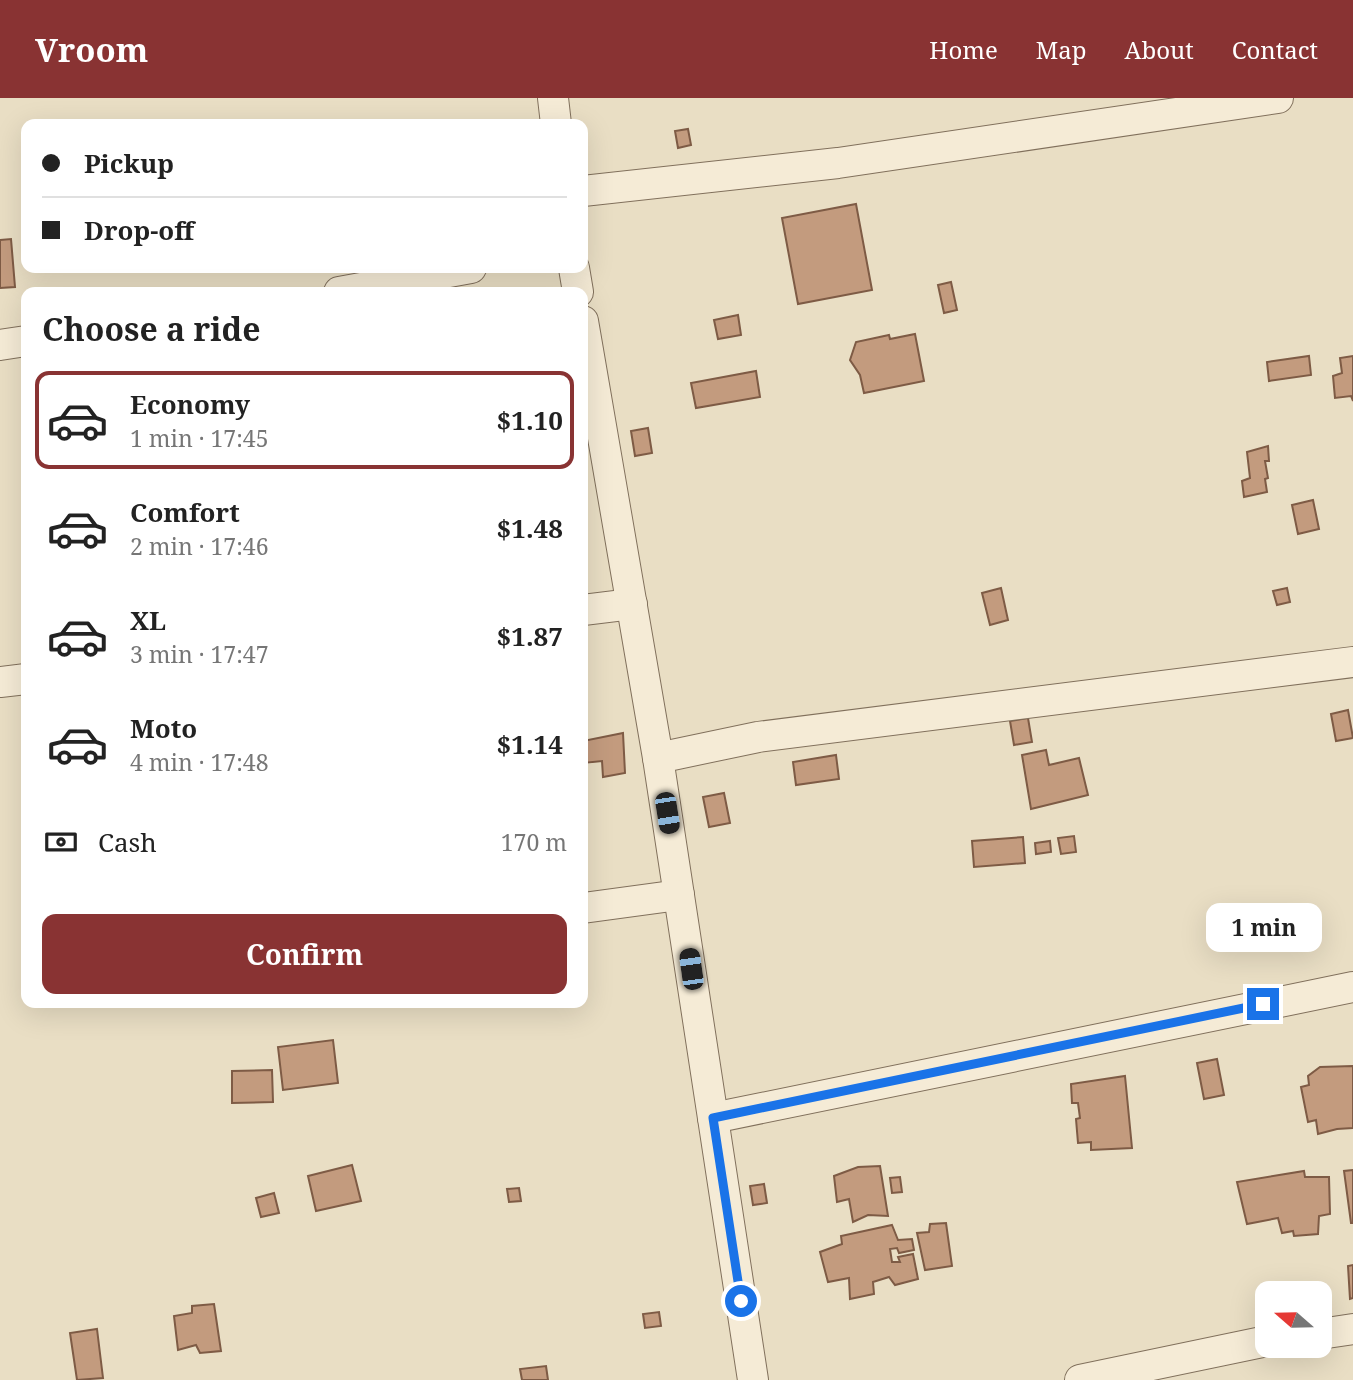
<!DOCTYPE html>
<meta charset="utf-8">
<style>
:root{--surface:#fff;--page:#f6f6f6;--text:#222;--muted:#767676;--line:#e0e0e0;--accent:#893333}
body{margin:0;font-family:"Noto Serif",serif;background:var(--page);color:var(--text);height:100vh;display:flex;flex-direction:column;font-size:26px;white-space:nowrap}
*{box-sizing:border-box;margin:0}
p{font-size:23px;color:var(--muted)}
.icon{flex:none;width:38px;height:38px;fill:none;stroke:currentColor;stroke-width:2;stroke-linecap:round;stroke-linejoin:round}
.map{position:relative;flex:1;overflow:hidden}
.panel{position:absolute;left:21px;top:189px;width:567px;height:721px;display:flex;flex-direction:column;background:var(--surface);border-radius:14px;box-shadow:0 7px 28px #0002}
.panel>*{flex:none}
.hud{position:absolute;left:21px;top:21px;width:567px;height:154px;border-radius:14px;box-shadow:0 7px 28px #0002;display:grid;align-content:center;height:154px;padding:0 21px;background:var(--surface)}
.needle{width:46px;rotate:290deg}
.controls{position:absolute;left:1255px;top:1183px;display:grid;gap:14px}
.controls a{display:grid;place-items:center;width:77px;height:77px;border-radius:14px;background:var(--surface);box-shadow:0 7px 28px #0002;font-size:35px}
.end{position:absolute;width:32px;height:32px;margin:-16px;border:9px solid #1a73e8;background:#fff;box-shadow:0 0 0 4px #fff}
.from{border-radius:50%}
.bubble{position:absolute;height:49px;border-radius:14px;background:var(--surface);box-shadow:0 7px 28px #0002;font-size:23px;font-weight:700;line-height:49px;text-align:center}
.car{position:absolute;width:21px;height:42px;margin:-21px -10px;border-radius:9px;box-shadow:0 0 5px 2px #0007;background:linear-gradient(#222 24%,#8ab4d8 0 40%,#222 0 76%,#8ab4d8 0 86%,#222 0)}
.hud b{display:flex;align-items:center;gap:24px;height:66px;font-size:26px}
.hud b+b{border-top:2px solid var(--line)}
.hud i{width:18px;height:18px;background:var(--text)}
ul{padding:0;list-style:none}
li{display:flex;align-items:center;gap:21px;height:98px;margin:0 14px 10px;padding:0 7px;border:4px solid transparent;border-radius:14px}
li div{flex:1}
li b{display:block;font-size:26px}
li em{font-style:normal;font-weight:700}
li.active{border-color:var(--accent)}
li>.icon{width:63px;height:63px;stroke-width:1.5}
h2{padding:0 21px;font-size:32px;line-height:84px}
.pay{display:flex;align-items:center;gap:18px;height:77px;padding:0 21px;font-size:26px}
.pay p{margin-inline-start:auto}
.button{display:flex;gap:14px;margin-top:auto;padding:14px 21px}
.button a{flex:1;height:80px;border-radius:14px;background:var(--accent);color:#fff;font-size:28px;font-weight:700;line-height:80px;text-align:center}
header{display:flex;align-items:center;gap:42px;box-sizing:border-box;height:98px;padding:0 35px;background:var(--accent);color:#fff}
header strong{font-size:33px}
nav{display:flex;gap:38px;margin-inline-start:auto;font-size:24px}
.map>svg:first-child{display:block}
</style>
<header>
<strong>Vroom</strong>
<nav><a>Home</a><a>Map</a><a>About</a><a>Contact</a></nav>
</header>
<div class="map">
<svg width="1353" height="1282" viewBox="0 0 1353 1282">
<rect width="100%" height="100%" fill="#e9dec4"/>
<!-- building -->
<g fill="#c39b7e" stroke="#7e5b45" stroke-width="2">
<path d="M688 31 691 47 678 50 675 33Z"/>
<path d="M856 106 872 192 798 206 782 120Z"/>
<path d="M11 141 15 189 0 190V142Z"/>
<path d="M951 184 957 212 944 215 938 187Z"/>
<path d="M738 217 741 237 718 241 714 222Z"/>
<path d="M915 236 924 283 864 295 860 277 850 262 856 244 889 237 890 241Z"/>
<path d="M1309 258 1311 277 1269 283 1267 264Z"/>
<path d="M1353 258V303L1351 298 1335 300 1333 278 1342 275 1340 260Z"/>
<path d="M756 273 760 299 696 310 691 285Z"/>
<path d="M648 330 652 355 635 358 631 333Z"/>
<path d="M1268 348 1269 363H1265L1268 380 1265 381 1267 394 1244 399 1242 383 1250 380 1247 354Z"/>
<path d="M1313 402 1319 431 1298 436 1292 407Z"/>
<path d="M1001 490 1008 522 990 527 982 495Z"/>
<path d="M1287 490 1290 504 1277 507 1273 493Z"/>
<path d="M1348 612 1353 640 1336 643 1331 616Z"/>
<path d="M1028 620 1032 644 1014 647 1010 623Z"/>
<path d="M623 635 625 675 603 679 602 663 583 665V643Z"/>
<path d="M1046 652 1049 667 1079 660 1088 697 1031 711 1022 657Z"/>
<path d="M836 657 839 681 796 687 793 664Z"/>
<path d="M724 695 730 725 709 729 703 699Z"/>
<path d="M1074 738 1076 754 1061 756 1058 740Z"/>
<path d="M1023 739 1025 765 974 769 972 743Z"/>
<path d="M1050 743 1051 754 1036 756 1035 745Z"/>
<path d="M333 942 338 985 283 992 278 949Z"/>
<path d="M1217 961 1224 997 1204 1001 1197 965Z"/>
<path d="M1353 968V1030L1337 1031 1318 1036 1316 1022 1308 1024 1301 989 1309 987 1308 978 1320 969Z"/>
<path d="M272 972 273 1004 232 1005V973Z"/>
<path d="M1125 978 1132 1050 1091 1052V1044L1078 1045 1076 1021 1080 1020 1078 1005H1072L1071 986Z"/>
<path d="M352 1067 361 1103 316 1113 308 1078Z"/>
<path d="M880 1068 888 1118 868 1117 853 1124 849 1101 837 1104 834 1078 858 1069Z"/>
<path d="M1353 1072V1125H1351L1344 1073Z"/>
<path d="M1304 1073 1305 1079H1329L1330 1116 1319 1118 1318 1136 1294 1138 1293 1133 1282 1135 1278 1120 1247 1126 1237 1084Z"/>
<path d="M900 1079 902 1094 892 1095 890 1080Z"/>
<path d="M764 1086 767 1105 753 1107 750 1088Z"/>
<path d="M519 1090 521 1103 509 1104 507 1091Z"/>
<path d="M274 1095 279 1115 261 1119 256 1100Z"/>
<path d="M946 1125 952 1168 925 1172 917 1135 929 1134 930 1126Z"/>
<path d="M892 1127 898 1142 912 1141 914 1152 899 1155 897 1150 890 1151 892 1164H900L898 1159 913 1156 918 1181 895 1187 889 1179 873 1184 874 1196 850 1201 849 1180 828 1184 820 1154 842 1146 841 1138Z"/>
<path d="M1353 1167V1200L1350 1201 1348 1168Z"/>
<path d="M214 1206 221 1253 200 1255 196 1247 178 1252 174 1218 192 1215V1208Z"/>
<path d="M659 1214 661 1228 645 1230 643 1216Z"/>
<path d="M97 1231 103 1280 77 1282 70 1235Z"/>
<path d="M546 1268 548 1282H522L520 1271Z"/>
</g>
<g fill="none" stroke-linecap="round" stroke-linejoin="round">
<defs>
<g id="minor">
<path d="M553 0 556 26"/>
<path d="M583 93 838 65 1278 0"/>
<path d="M574 170 578 194"/>
<path d="M339 194 471 170"/>
<path d="M583 223 658 660 753 1282"/>
<path d="M0 247 26 243"/>
<path d="M583 512 632 506"/>
<path d="M0 584 26 581"/>
<path d="M658 660 758 639 1353 564"/>
<path d="M583 810 679 797"/>
<path d="M713 1020 1353 889"/>
<path d="M1320 1236 1353 1231"/>
<path d="M1080 1282 1267 1243"/>
</g>
</defs>
<!-- minor casing -->
<use href="#minor" stroke="#81705c" stroke-width="32"/>
<!-- minor -->
<use href="#minor" stroke="#f5ebd6" stroke-width="30"/>
</g>
<g fill="none" stroke-linecap="round" stroke-linejoin="round">
<!-- route -->
<path stroke="#1a73e8" stroke-width="9" d="M741 1203 713 1020 1263 906"/>
</g>
</svg>
<div class="controls">
<a><svg class="needle" viewBox="-14 -14 28 28"><path d="M0-13l5 13h-10z" fill="#e53935"/><path d="M0 13l5-13h-10z" fill="#767676"/></svg></a>
</div>
<i class="end from" style="left:741px;top:1203px"></i>
<i class="end" style="left:1263px;top:906px"></i>
<div class="bubble" style="left:1206px;top:805px;width:116px">1 min</div>
<i class="car" style="left:667px;top:715px;rotate:171deg"></i>
<i class="car" style="left:691px;top:871px;rotate:352deg"></i>
<div class="hud">
<b><i class="from"></i>Pickup</b>
<b><i></i>Drop-off</b>
</div>
<section class="panel">
<h2>Choose a ride</h2>
<ul>
<li class="active"><svg class="icon" aria-label="car" viewBox="0 0 24 24"><path d="M5 17H2v-5l4-1 3-4h7l3 4 3 1v5h-3M9 17h6M6 11h13"/><circle cx="7" cy="17" r="2"/><circle cx="17" cy="17" r="2"/></svg><div><b>Economy</b><p>1 min · 17:45</p></div><em>$1.10</em></li>
<li><svg class="icon" aria-label="car" viewBox="0 0 24 24"><path d="M5 17H2v-5l4-1 3-4h7l3 4 3 1v5h-3M9 17h6M6 11h13"/><circle cx="7" cy="17" r="2"/><circle cx="17" cy="17" r="2"/></svg><div><b>Comfort</b><p>2 min · 17:46</p></div><em>$1.48</em></li>
<li><svg class="icon" aria-label="car" viewBox="0 0 24 24"><path d="M5 17H2v-5l4-1 3-4h7l3 4 3 1v5h-3M9 17h6M6 11h13"/><circle cx="7" cy="17" r="2"/><circle cx="17" cy="17" r="2"/></svg><div><b>XL</b><p>3 min · 17:47</p></div><em>$1.87</em></li>
<li><svg class="icon" aria-label="car" viewBox="0 0 24 24"><path d="M5 17H2v-5l4-1 3-4h7l3 4 3 1v5h-3M9 17h6M6 11h13"/><circle cx="7" cy="17" r="2"/><circle cx="17" cy="17" r="2"/></svg><div><b>Moto</b><p>4 min · 17:48</p></div><em>$1.14</em></li>
</ul>
<div class="pay"><svg class="icon" aria-label="cash" viewBox="0 0 24 24"><path d="M3 7h18v10H3z"/><circle cx="12" cy="12" r="2"/></svg>Cash<p>170 m</p></div>
<div class="button"><a>Confirm</a></div>
</section>
</div>
